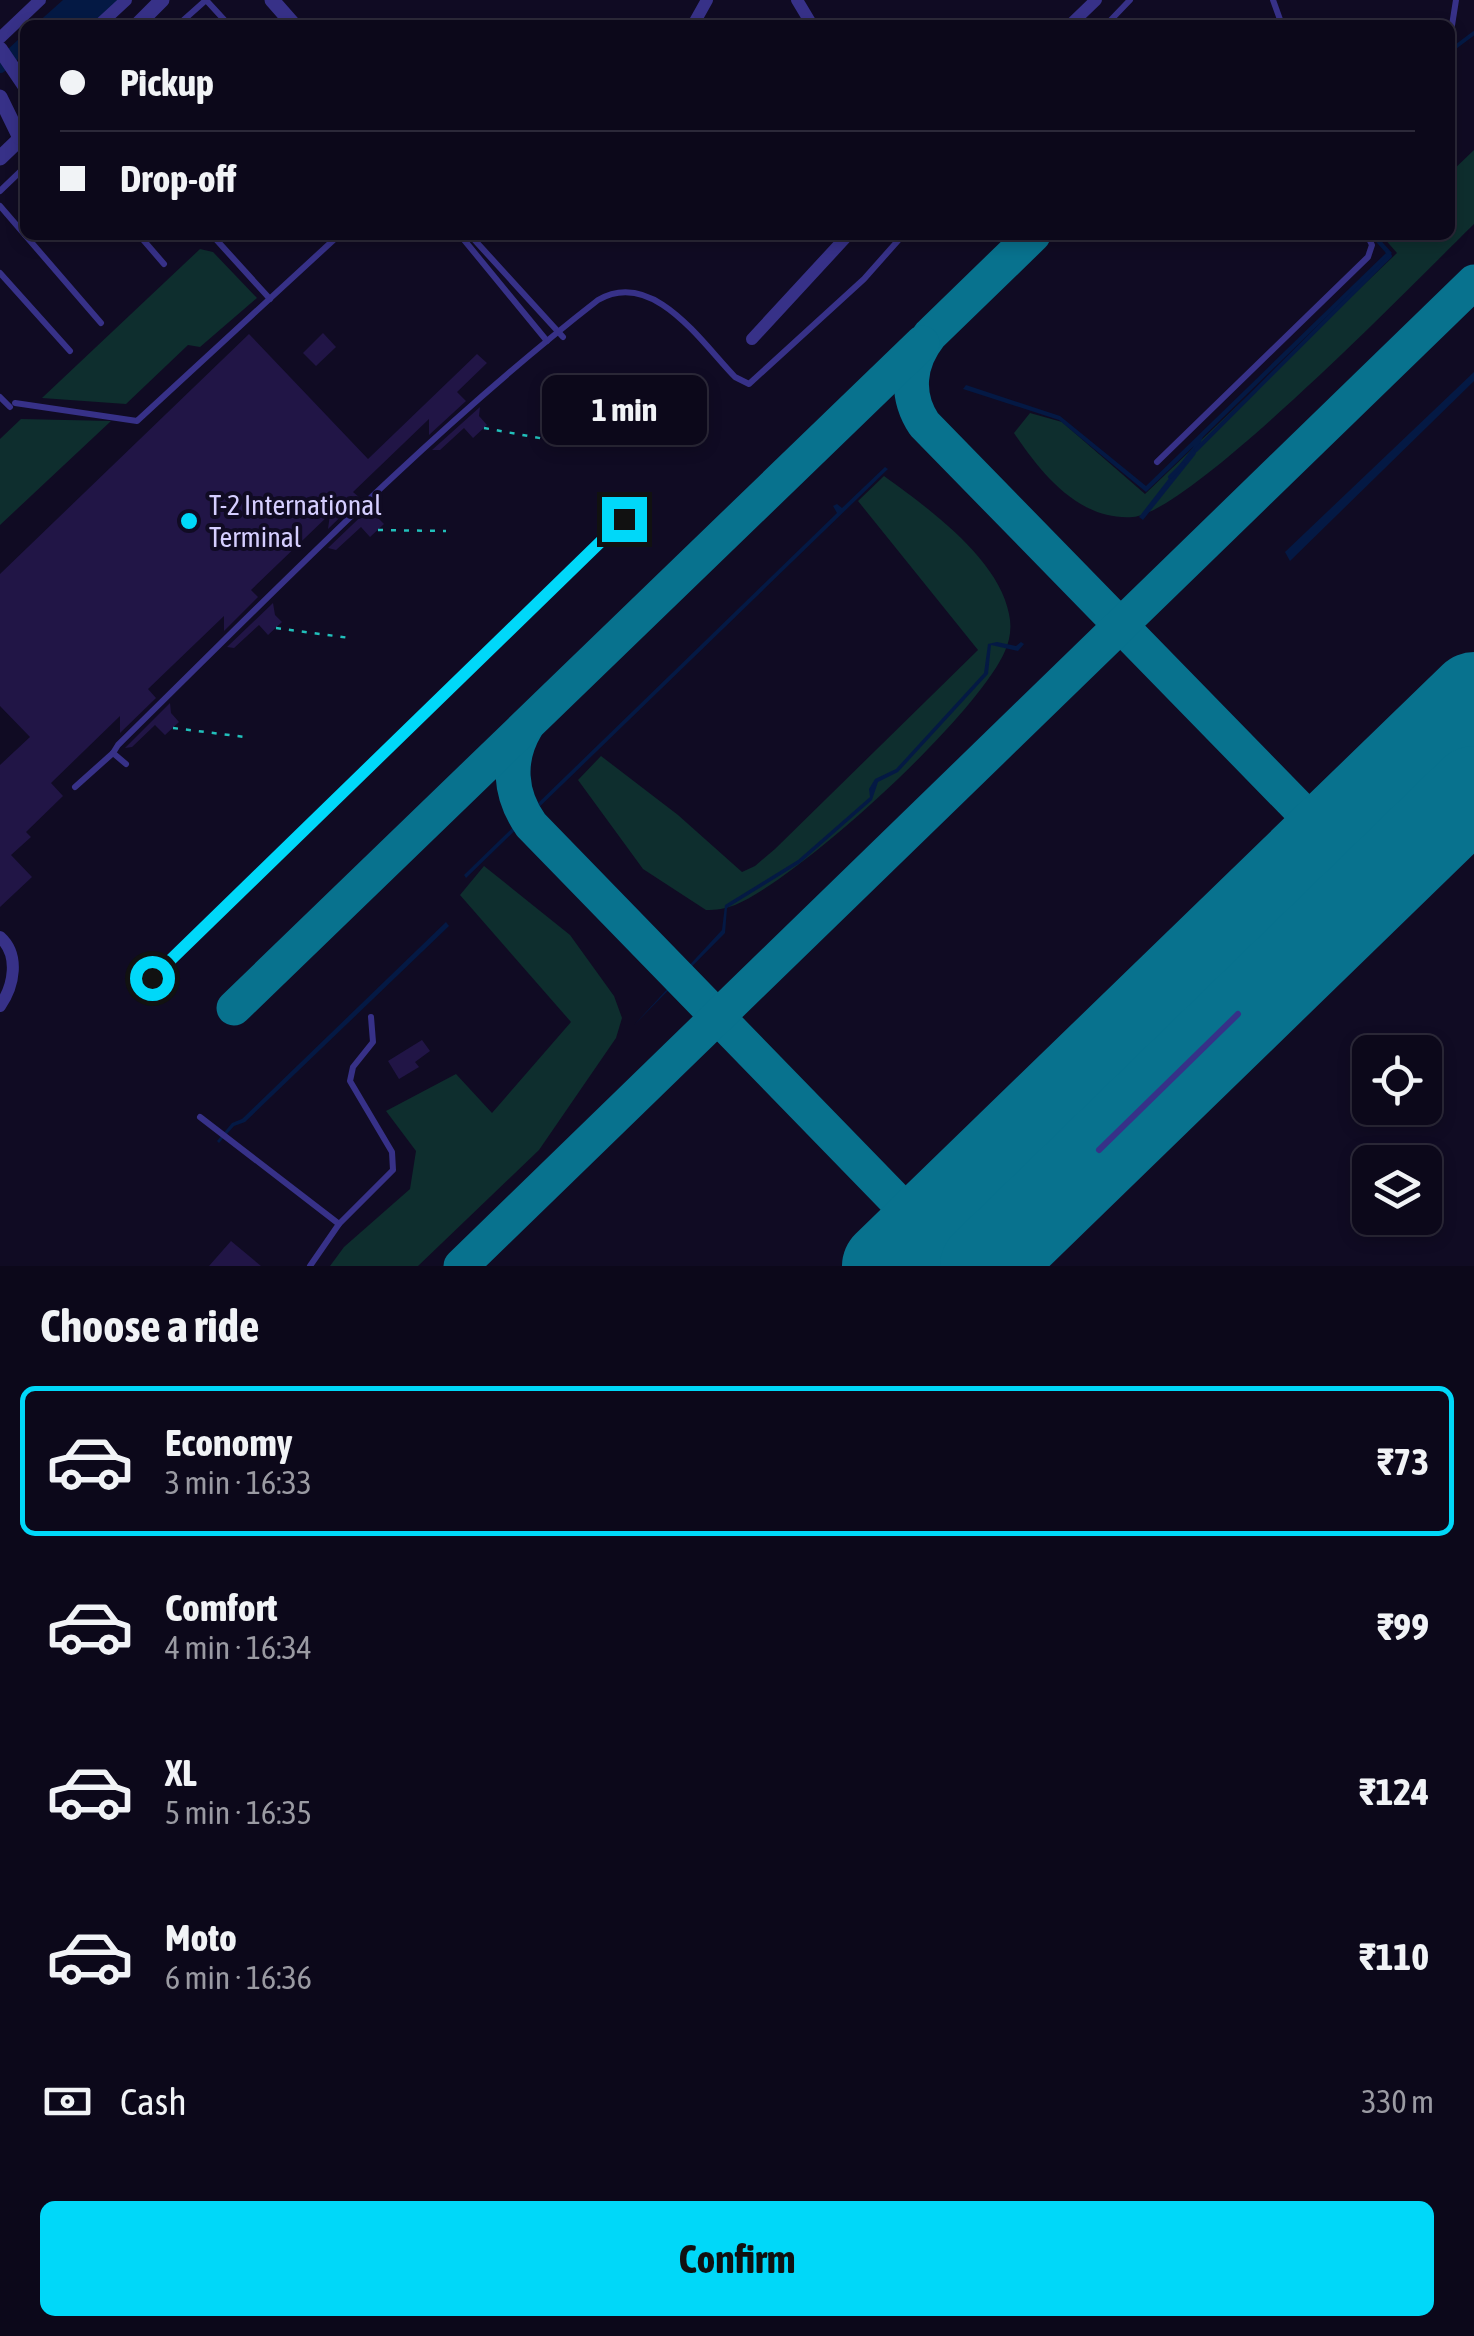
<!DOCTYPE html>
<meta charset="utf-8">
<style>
:root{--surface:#0c081a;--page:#1a1627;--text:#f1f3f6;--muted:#9a9aa2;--line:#2c2939;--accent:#00d8f9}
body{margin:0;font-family:"Asap Condensed",sans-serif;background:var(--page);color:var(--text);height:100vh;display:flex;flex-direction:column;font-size:38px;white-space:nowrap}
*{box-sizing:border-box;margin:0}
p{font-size:32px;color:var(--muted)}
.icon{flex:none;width:55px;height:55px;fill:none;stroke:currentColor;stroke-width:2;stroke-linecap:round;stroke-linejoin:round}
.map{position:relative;height:1266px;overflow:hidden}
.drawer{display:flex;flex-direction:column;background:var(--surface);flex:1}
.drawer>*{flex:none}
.banner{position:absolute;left:20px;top:20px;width:1435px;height:220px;border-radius:15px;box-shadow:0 5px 15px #0003,0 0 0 2px var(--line);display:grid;align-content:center;height:220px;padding:0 40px;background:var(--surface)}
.tools{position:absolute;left:1352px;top:1035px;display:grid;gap:20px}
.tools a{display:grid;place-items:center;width:90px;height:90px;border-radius:15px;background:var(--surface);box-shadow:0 5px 15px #0003,0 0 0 2px var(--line);font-size:50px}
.end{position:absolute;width:45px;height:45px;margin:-22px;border:12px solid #00d8f9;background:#111;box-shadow:0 0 0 5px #111}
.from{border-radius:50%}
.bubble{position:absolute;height:70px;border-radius:15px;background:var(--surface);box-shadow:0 5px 15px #0003,0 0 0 2px var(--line);font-size:32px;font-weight:700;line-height:70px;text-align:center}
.banner b{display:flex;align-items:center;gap:35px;height:95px;font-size:38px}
.banner b+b{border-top:2px solid var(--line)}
.banner i{width:25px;height:25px;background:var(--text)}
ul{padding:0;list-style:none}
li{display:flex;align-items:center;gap:30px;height:150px;margin:0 20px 15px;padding:0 20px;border:5px solid transparent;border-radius:15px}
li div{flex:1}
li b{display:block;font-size:38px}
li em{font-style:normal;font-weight:700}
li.active{border-color:var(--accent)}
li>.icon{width:90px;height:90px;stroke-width:1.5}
h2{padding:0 40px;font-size:45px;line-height:120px}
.pay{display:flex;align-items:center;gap:25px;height:110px;padding:0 40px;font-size:38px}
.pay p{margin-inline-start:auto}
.primary-button{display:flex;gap:20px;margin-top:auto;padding:20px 40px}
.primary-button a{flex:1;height:115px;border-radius:15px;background:var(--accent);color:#111;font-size:40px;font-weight:700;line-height:115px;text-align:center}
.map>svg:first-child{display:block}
</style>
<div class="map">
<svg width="1474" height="1266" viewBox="0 0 1474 1266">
<rect width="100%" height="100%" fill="#100b23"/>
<!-- green -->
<g fill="#0e2e2e">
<path d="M1474 150V224C1420 277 1192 512 1133 517 1079 521 1041 473 1014 433L1030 413 1062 422 1145 494 1397 253 1383 237 1385 235H1450V173Z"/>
<path d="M200 249 213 252 257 298 200 347 188 345 126 404 42 398Z"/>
<path d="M21 419 111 421 0 525V439Z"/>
<path d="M884 476C927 507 999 559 1009 614 1012 627 1010 640 1005 651 977 716 801 877 735 905 725 909 716 910 706 910L643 869 578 780 601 756 678 815 742 872 755 866 775 849 978 650 858 501Z"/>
<path d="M484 866 570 935 614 996 622 1018 616 1038 539 1150 418 1266H330L344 1247 410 1189 416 1151 386 1111 456 1074 492 1113 571 1022 460 895Z"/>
</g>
<!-- water -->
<g fill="#041944">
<path d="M63 0H122L96 25H35Z"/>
<path d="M1370 235H1376L1392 253 1203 437 1195 455 1143 520 1139 517 1194 446 1146 492 1059 420 963 389 966 385 1060 416 1146 486 1386 253Z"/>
<path d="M1474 372V381L1290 561 1285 552Z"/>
<path d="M885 467 888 469 466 878 464 875 837 513 833 506 837 504 842 508Z"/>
<path d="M997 642 1016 646 1021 642 1024 644 1018 651 991 645 988 674 898 772 878 782 872 800 800 863 727 908 725 933 634 1025 722 930 725 905 798 860 870 797 869 789 875 779 896 769 984 673 988 644Z"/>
<path d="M446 922 449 926 245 1122 234 1126 219 1143 217 1141 232 1123 242 1119Z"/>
</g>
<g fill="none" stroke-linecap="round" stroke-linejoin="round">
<!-- stream -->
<g stroke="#041944" stroke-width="4">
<path d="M1450 51 1474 33"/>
<path d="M1196 450 1390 256 1387 251"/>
<path d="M1170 477 1183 464"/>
</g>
<!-- canal -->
<path stroke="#041944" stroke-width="14" d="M0 66 25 43"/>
<!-- taxiway -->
<g stroke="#08728e" stroke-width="35">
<path d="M1033 235 930 335C908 363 905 395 924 424L1330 840C1393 877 1432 826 1474 786"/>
<path d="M526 727C507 759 509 794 531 825L917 1222"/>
<path d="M234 1008 922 343"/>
<path d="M1238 1014C1290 964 1379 911 1320 832"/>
<path d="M461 1266 1474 282"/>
<path d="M935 1266 927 1239 917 1222C942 1240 986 1248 1014 1231 1043 1212 1073 1175 1099 1150"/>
</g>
<!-- runway -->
<g stroke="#08728e" stroke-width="90">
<path d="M887 1266 1474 697"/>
<path d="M985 1266 1474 791"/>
</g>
</g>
<!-- building -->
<g fill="#211546">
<path d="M323 333 336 347 316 366 303 353Z"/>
<path d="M249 334 368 459 477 354 487 363 457 392 466 401 429 435V419L353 492 360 498 328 529 330 514 251 590 258 597 224 631V616L148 689 156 698 120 733V716L51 783 63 796 26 832 31 837 11 855 32 877 0 907V765L30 737 0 706V574Z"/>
<path d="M480 407 479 416 487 425 473 438 464 428 440 450H432Z"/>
<path d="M374 504 376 516 384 524 370 537 361 527 336 550 328 548Z"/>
<path d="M273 603 275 615 282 622 268 635 259 625 234 648 227 647Z"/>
<path d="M170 703 171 713 179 722 165 735 155 725 132 747 125 748Z"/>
<path d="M422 1040 430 1051 415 1062 419 1067 399 1079 388 1061Z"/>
<path d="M231 1241 261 1266H209Z"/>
</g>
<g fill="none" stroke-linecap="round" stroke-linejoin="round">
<!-- path -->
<g stroke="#21c0bb" stroke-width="2.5" stroke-dasharray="5 8" stroke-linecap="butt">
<path d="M484 428 567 443"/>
<path d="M378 530 446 531"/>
<path d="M276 628 350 638"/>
<path d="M173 728 245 737"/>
</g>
<!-- service -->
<g stroke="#373188" stroke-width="6">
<path d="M206 0 229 25"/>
<path d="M1273 0 1282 25"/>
<path d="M178 25 206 0"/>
<path d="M1106 25 1130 0"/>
<path d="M1450 38 1456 0"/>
<path d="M0 191 25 167"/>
<path d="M0 206 25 235"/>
<path d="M25 235 101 323"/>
<path d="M139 235 164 264"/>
<path d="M212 235 270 299"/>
<path d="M460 235 547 341"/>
<path d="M470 235 563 337"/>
<path d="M0 273 70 351"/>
<path d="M0 397 10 407"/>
<path d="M15 403 137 421 339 235"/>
<path d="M1157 462 1368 257 1372 245 1367 235"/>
<path d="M113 753 126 764"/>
<path d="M75 787 113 753 118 745C273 593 426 434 598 300 653 268 701 342 735 377L749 384 864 279 903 235"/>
<path d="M152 978 625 519"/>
<path d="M200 1117 339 1224"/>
<path d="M1099 1150 1238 1014"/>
<path d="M310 1266 339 1224 393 1170 392 1152 350 1081 353 1067 373 1042 371 1017"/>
</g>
<!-- minor -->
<g stroke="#373188" stroke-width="12">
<path d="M797 0 812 25"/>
<path d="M99 25 126 0"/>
<path d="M693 25 707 0"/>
<path d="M1070 25 1096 0"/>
<path d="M0 38 40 0"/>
<path d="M752 339 848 235"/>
<path d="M0 937C20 955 14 986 0 1006"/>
</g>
<!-- tertiary -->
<g stroke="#373188" stroke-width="15">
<path d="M272 0 294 25"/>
<path d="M137 25 162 0"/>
<path d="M0 49 25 86"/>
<path d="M0 158 25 134"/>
</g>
<!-- tertiary-bridge -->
<path stroke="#373188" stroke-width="15" d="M0 97 20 138"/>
</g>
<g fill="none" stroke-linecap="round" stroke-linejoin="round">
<!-- route -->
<path stroke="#00d8f9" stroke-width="12" d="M152 978 624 519"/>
</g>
<!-- markers -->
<circle fill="#00d8f9" stroke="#100b23" stroke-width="4" cx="189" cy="521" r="10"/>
<g text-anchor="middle" stroke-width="8" stroke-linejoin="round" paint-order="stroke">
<!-- poi labels -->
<g font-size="28" fill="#d5ceff" stroke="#100b23" text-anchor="start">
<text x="209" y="515">T-2 International<tspan x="209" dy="32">Terminal</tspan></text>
</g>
</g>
</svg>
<div class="tools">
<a><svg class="icon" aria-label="locate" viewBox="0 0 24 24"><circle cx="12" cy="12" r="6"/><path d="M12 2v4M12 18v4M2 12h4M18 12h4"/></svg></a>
<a><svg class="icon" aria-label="layers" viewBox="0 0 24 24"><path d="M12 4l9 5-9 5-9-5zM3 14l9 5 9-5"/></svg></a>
</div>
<i class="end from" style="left:152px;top:978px"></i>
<i class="end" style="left:624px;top:519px"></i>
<div class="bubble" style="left:542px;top:375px;width:165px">1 min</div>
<div class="banner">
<b><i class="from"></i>Pickup</b>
<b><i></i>Drop-off</b>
</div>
</div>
<section class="drawer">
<h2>Choose a ride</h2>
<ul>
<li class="active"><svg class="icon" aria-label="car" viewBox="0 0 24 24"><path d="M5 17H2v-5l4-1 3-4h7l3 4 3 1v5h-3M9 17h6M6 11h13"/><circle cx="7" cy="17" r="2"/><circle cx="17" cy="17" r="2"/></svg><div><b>Economy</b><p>3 min · 16:33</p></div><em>₹73</em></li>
<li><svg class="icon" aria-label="car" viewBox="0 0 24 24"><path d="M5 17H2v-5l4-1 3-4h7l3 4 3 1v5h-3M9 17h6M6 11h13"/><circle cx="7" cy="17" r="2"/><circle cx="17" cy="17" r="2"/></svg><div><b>Comfort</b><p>4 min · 16:34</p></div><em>₹99</em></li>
<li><svg class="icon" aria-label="car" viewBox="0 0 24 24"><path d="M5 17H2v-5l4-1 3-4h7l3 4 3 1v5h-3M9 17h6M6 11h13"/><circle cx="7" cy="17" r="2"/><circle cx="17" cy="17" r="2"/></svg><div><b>XL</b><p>5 min · 16:35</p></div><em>₹124</em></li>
<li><svg class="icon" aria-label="car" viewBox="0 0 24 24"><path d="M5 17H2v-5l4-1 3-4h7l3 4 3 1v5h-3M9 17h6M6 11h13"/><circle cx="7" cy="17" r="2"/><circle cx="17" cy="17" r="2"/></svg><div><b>Moto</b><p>6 min · 16:36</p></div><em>₹110</em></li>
</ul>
<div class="pay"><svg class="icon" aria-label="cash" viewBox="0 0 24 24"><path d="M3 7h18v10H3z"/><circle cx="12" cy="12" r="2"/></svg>Cash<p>330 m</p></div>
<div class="primary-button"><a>Confirm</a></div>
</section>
